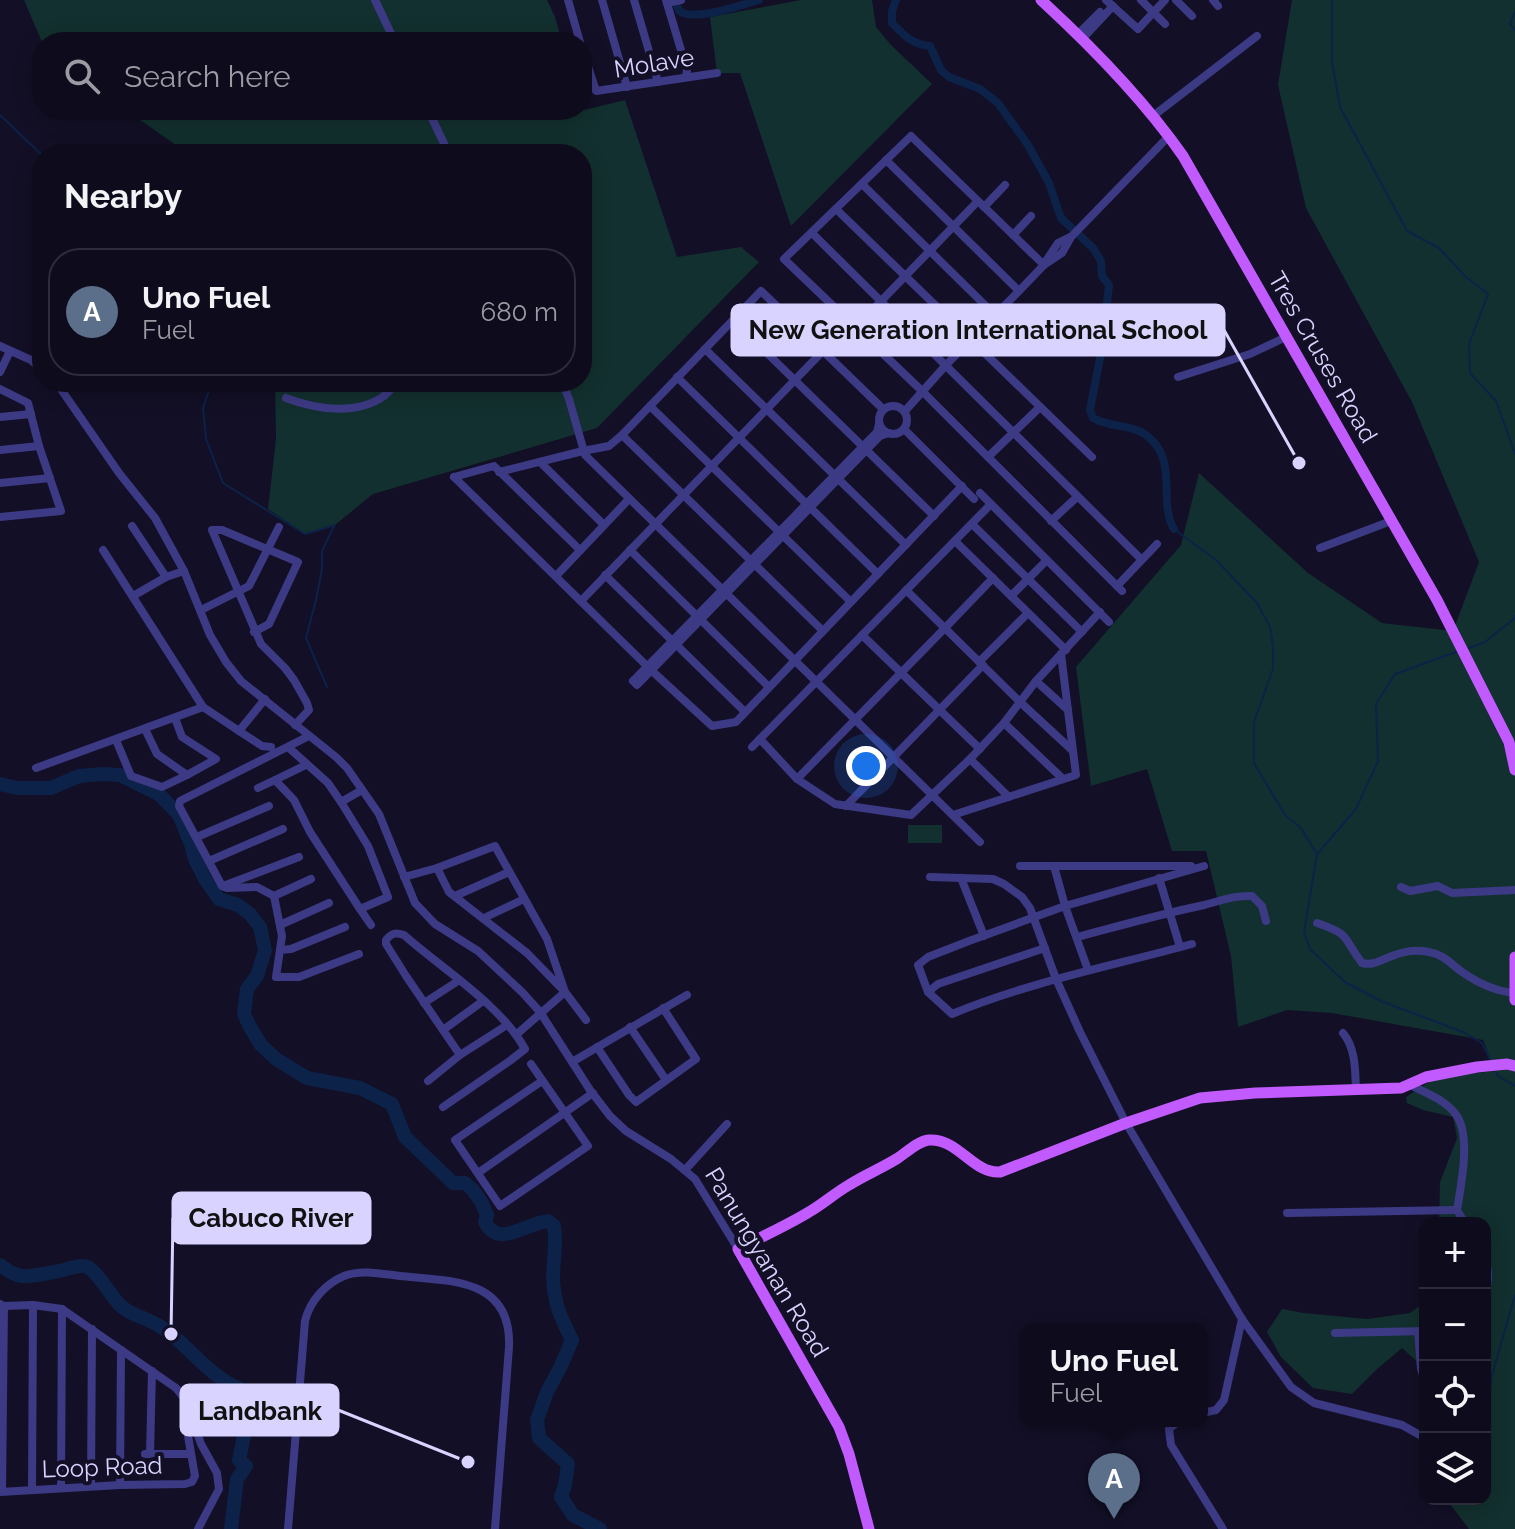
<!DOCTYPE html>
<meta charset="utf-8">
<style>
body{margin:0;font-family:Raleway,sans-serif;background:#1c1929;color:#f1f3f6}
.controls{position:absolute;right:24px;bottom:24px;display:grid;overflow:hidden;border-radius:16px;box-shadow:0 4px 20px #0003}
.controls button{width:72px;height:72px;display:grid;place-items:center;padding:0;border:0;border-bottom:2px solid #2e2b3b;background:#0e0b1c;color:#f1f3f6;font:40px sans-serif}
.you{position:absolute;left:866px;top:766px;width:28px;height:28px;margin:-20px;border:6px solid #fff;border-radius:50%;background:#1a73e8;box-shadow:0 0 0 12px #1a73e833}
.badge{display:grid;place-items:center;width:52px;height:52px;border-radius:50%;background:#00e5ff;color:#fff;font-size:26px;font-weight:700}
.pin{position:absolute;translate:-50% -66px;filter:drop-shadow(0 2px 4px #0008)}
.pin::after{content:'';position:absolute;top:42px;width:28px;height:24px;background:inherit;clip-path:polygon(0 0,100% 0,50% 100%)}
.popup{position:absolute;left:1020px;top:1323px;width:188px;height:104px;box-sizing:border-box;display:grid;place-content:center;border-radius:16px;background:#0e0b1c;filter:drop-shadow(0 2px 6px #0005);font-size:26px;white-space:nowrap;color:#9b9ba3}
.popup b{font-size:30px;color:#f1f3f6}
.popup::after{content:'';position:absolute;left:50%;top:100%;margin-left:-16px;border:16px solid transparent;border-top-color:#0e0b1c}
.list{margin:0;padding:0;list-style:none}
h2{display:flex;justify-content:space-between;align-items:center;height:104px;margin:0;padding:0 32px;font-size:34px}
h2 small{font-size:26px;font-weight:400;color:#9b9ba3}
.list li{display:grid;grid-template-columns:52px 1fr auto;gap:24px;align-items:center;box-sizing:border-box;height:128px;margin:0 16px 16px;padding:0 16px;border:2px solid #2e2b3b;border-radius:32px}
.list b{display:block;font-size:30px;white-space:nowrap}
.list p{margin:0;font-size:26px;white-space:nowrap;color:#9b9ba3}
.list em{font-size:26px;font-style:normal;color:#9b9ba3}
.icon{flex:none;width:44px;height:44px;fill:none;stroke:currentColor;stroke-width:2;stroke-linecap:round;stroke-linejoin:round}
.map{position:relative;flex:none;width:1515px;height:1529px;overflow:hidden}
.search{position:absolute;background:#0e0b1c;box-shadow:0 4px 20px #0003;left:32px;top:32px;width:560px;height:88px;display:flex;align-items:center;gap:20px;box-sizing:border-box;padding:0 28px;border-radius:32px;color:#9b9ba3;font-size:30px}
.panel{position:absolute;background:#0e0b1c;box-shadow:0 4px 20px #0003;left:32px;top:144px;width:560px;height:248px;border-radius:32px}
.map>svg:first-child{display:block}
</style>
<div class="map">
<svg width="1515" height="1529" viewBox="0 0 1515 1529">
<rect width="100%" height="100%" fill="#130f26"/>
<g fill="#12302f">
<path d="M 24,0 L 547,0 L 555,17 L 562,42 L 42,42 Z"/>
<path d="M 801,0 L 872,0 L 876,27 L 891,45 L 932,84 L 791,226 L 740,73 L 717,73 L 710,17 Z"/>
<path d="M 1292,0 L 1515,0 L 1515,1529 L 1469,1529 L 1447,1500 L 1485,1499 L 1485,1223 L 1439,1223 L 1440,1182 L 1457,1138 L 1453,1117 L 1423,1110 L 1407,1103 L 1406,1097 L 1432,1080 L 1456,1075 L 1495,1071 L 1483,1040 L 1332,1013 L 1287,1010 L 1238,1027 L 1231,956 L 1206,851 L 1172,851 L 1147,769 L 1091,786 L 1076,667 L 1181,545 L 1199,473 L 1308,573 L 1382,623 L 1453,631 L 1479,562 L 1412,402 L 1306,208 L 1278,85 Z"/>
<path d="M 625,100 L 677,257 L 741,247 L 759,262 L 597,428 L 373,494 L 335,525 L 305,534 L 268,509 L 276,439 L 275,382 L 582,382 L 582,154 L 217,154 L 219,146 L 180,148 L 126,110 L 580,111 Z"/>
<rect x="908" y="825" width="34" height="18"/>
<path d="M 1425,1302 L 1425,1369 L 1402,1348 L 1376,1370 L 1352,1394 L 1313,1388 L 1281,1357 L 1267,1332 L 1282,1309 L 1304,1313 L 1367,1319 L 1410,1313 Z"/>
</g>
<g fill="none" stroke-linecap="round" stroke-linejoin="round">
<g stroke="#0c2248" stroke-width="2">
<path d="M 1332,0 L 1332,62 L 1340,107 L 1407,231 L 1439,248 L 1466,277 L 1488,294 L 1469,344 L 1470,373 L 1496,401 L 1515,454"/>
<path d="M 1515,12 L 1510,24 L 1515,30"/>
<path d="M 0,115 L 42,155"/>
<path d="M 212,382 L 203,408 L 206,439 L 223,483 L 305,534 L 335,525"/>
<path d="M 1174,529 L 1216,560 L 1257,603 L 1270,627 L 1273,646 L 1273,669 L 1254,722 L 1254,763 L 1285,815 L 1301,828 L 1317,854 L 1304,932 L 1310,949 L 1345,982 L 1381,1001 L 1463,1032 L 1482,1043 L 1490,1059"/>
<path d="M 1469,648 L 1485,642 L 1515,618 L 1515,616"/>
<path d="M 327,687 L 306,638 L 316,600 L 322,569 L 322,551 L 334,526"/>
<path d="M 1318,853 L 1356,809 L 1378,761 L 1376,704 L 1395,674 L 1456,652"/>
<path d="M 1496,1072 L 1498,1076 L 1515,1086"/>
<path d="M 1485,1434 L 1492,1375 L 1515,1295"/>
</g>
<g stroke="#0c2248" stroke-width="8">
<path d="M 675,0 L 679,11 C 695,22 740,5 759,0"/>
<path d="M 896,0 L 892,11 L 892,23 C 905,36 911,44 930,46 L 941,70 L 949,77 L 980,89 L 998,103 L 1028,145 L 1049,183 L 1061,218 L 1093,248 L 1101,261 L 1102,276 L 1109,285 L 1102,348 L 1090,410 L 1093,418 C 1110,428 1131,424 1146,435 C 1180,460 1157,501 1174,529"/>
</g>
<g stroke="#0c2248" stroke-width="14">
<path d="M 0,784 L 18,788 L 51,788 L 79,776 L 102,774 L 120,775 L 160,795 L 179,815 L 191,844 L 195,859 L 205,879 L 219,899 L 238,905 L 250,914 L 260,927 L 265,950 L 257,976 L 247,989 L 244,1014 L 250,1027 L 261,1045 L 276,1059 L 307,1078 L 360,1088 L 392,1104 L 405,1137 L 453,1183 L 465,1183 L 473,1190 L 482,1203 L 487,1215 L 485,1222 C 499,1249 526,1223 548,1221 L 554,1226 C 557,1245 553,1260 553,1278 C 554,1304 561,1318 572,1340 L 560,1368 L 547,1392 L 537,1420 L 539,1438 L 568,1464 L 565,1485 L 561,1497 L 573,1515 L 600,1529"/>
<path d="M 0,1265 C 5,1269 14,1275 22,1276 C 30,1277 62,1271 70,1268 C 77,1267 82,1264 88,1267 C 98,1273 111,1296 120,1305 C 130,1315 141,1316 152,1322 C 186,1339 205,1375 240,1389 L 248,1417 L 239,1460 L 246,1466 L 237,1479 L 231,1529"/>
</g>
<g stroke="#3d3a85" stroke-width="8">
<path d="M 375,0 L 395,42"/>
<path d="M 568,0 L 580,42"/>
<path d="M 602,0 L 627,87"/>
<path d="M 634,0 L 658,82"/>
<path d="M 666,0 L 687,70 L 686,77"/>
<path d="M 1106,0 L 1138,29 L 1165,0"/>
<path d="M 1141,0 L 1165,24"/>
<path d="M 1176,0 L 1192,16"/>
<path d="M 1213,0 L 1218,6"/>
<path d="M 667,3 L 681,0"/>
<path d="M 1078,34 L 1100,12"/>
<path d="M 1082,39 L 1113,6"/>
<path d="M 582,48 L 596,91 L 717,73"/>
<path d="M 428,110 L 449,154"/>
<path d="M 1153,116 L 1257,36"/>
<path d="M 886,160 L 1019,291"/>
<path d="M 862,184 L 995,315"/>
<path d="M 984,207 L 1005,185"/>
<path d="M 836,209 L 1092,457"/>
<path d="M 812,233 L 1141,559"/>
<path d="M 1013,235 L 1031,216"/>
<path d="M 1046,261 L 1058,243 L 1070,237"/>
<path d="M 1044,265 L 911,136 L 784,259 L 922,391 L 1122,591"/>
<path d="M 733,320 L 934,516"/>
<path d="M 855,328 L 978,201"/>
<path d="M 0,346 L 31,360 L 42,370"/>
<path d="M 705,349 L 906,545"/>
<path d="M 0,372 L 10,351"/>
<path d="M 677,377 L 878,574"/>
<path d="M 1178,377 L 1250,354 L 1286,337"/>
<path d="M 56,382 L 119,473 L 155,518 L 184,571 L 210,635 L 226,662 L 241,681 L 336,757 L 347,768 L 379,814 L 415,903 L 435,924 L 478,951 L 522,992 L 540,1012 L 590,1090 L 610,1116 L 626,1131 L 671,1159 L 695,1179 L 738,1249"/>
<path d="M 562,382 L 569,399 L 585,455 L 980,842"/>
<path d="M 0,389 L 28,403 L 39,446 L 61,511 L 0,517"/>
<path d="M 286,398 C 315,409 356,416 384,396 C 388,393 393,386 397,382"/>
<circle cx="893" cy="420" r="14"/>
<path d="M 650,406 L 851,602"/>
<path d="M 905,411 L 946,365 L 1019,291 L 1044,265 L 1062,253 L 1071,237 L 1169,136"/>
<path d="M 0,417 L 31,414"/>
<path d="M 904,429 L 974,499"/>
<path d="M 622,435 L 823,631"/>
<path d="M 0,450 L 39,446"/>
<path d="M 988,457 L 1040,407"/>
<path d="M 540,462 L 604,525"/>
<path d="M 499,472 L 583,451 L 609,446 L 622,435 L 761,291 L 883,409"/>
<path d="M 454,477 L 651,670 L 712,726 L 736,722 L 962,486"/>
<path d="M 454,477 L 494,466 L 580,550"/>
<path d="M 0,483 L 50,478"/>
<path d="M 980,493 L 1109,622"/>
<path d="M 1051,521 L 1077,497"/>
<path d="M 972,524 L 1082,632"/>
<path d="M 132,526 L 166,577"/>
<path d="M 955,541 L 1066,650"/>
<path d="M 1320,548 L 1391,521"/>
<path d="M 103,550 L 203,707 L 239,731 L 265,699"/>
<path d="M 630,550 L 769,687"/>
<path d="M 605,575 L 745,712"/>
<path d="M 556,576 L 629,499"/>
<path d="M 1117,586 L 1157,544"/>
<path d="M 906,590 L 1020,702 L 1072,750"/>
<path d="M 133,596 L 166,577 L 184,571"/>
<path d="M 1011,596 L 1047,560"/>
<path d="M 581,601 L 823,351"/>
<path d="M 201,610 L 249,586 L 279,527"/>
<path d="M 254,632 L 269,624 L 298,562 L 222,530 L 212,530 L 261,644 L 285,668 L 294,680 L 307,703 L 309,710 L 295,725"/>
<path d="M 862,635 L 980,749"/>
<path d="M 979,662 L 1028,613"/>
<path d="M 633,681 L 637,685 L 880,436 L 889,433"/>
<path d="M 633,681 L 877,432 L 879,424"/>
<path d="M 1036,681 L 1068,710"/>
<path d="M 1004,723 L 1063,779"/>
<path d="M 145,729 L 157,754 L 187,775 L 216,759 L 182,737 L 175,718"/>
<path d="M 239,731 L 262,746 L 271,747"/>
<path d="M 309,736 L 180,801 L 179,806 L 222,886 L 227,888 L 257,887 L 274,896 L 282,936 L 276,977 L 299,977 L 359,954"/>
<path d="M 760,739 L 797,779 L 835,804 L 911,815 L 970,759 L 1004,723 L 1036,681 L 1100,612"/>
<path d="M 116,740 L 131,776 L 162,787 L 187,775"/>
<path d="M 288,747 L 328,783 L 341,802 L 368,846 L 388,897 L 360,909 L 371,925"/>
<path d="M 752,747 L 991,504"/>
<path d="M 970,759 L 1009,797"/>
<path d="M 306,765 L 275,780 L 294,800 L 310,832 L 360,909"/>
<path d="M 36,768 L 203,707"/>
<path d="M 797,779 L 945,628 L 993,578"/>
<path d="M 258,788 L 275,780"/>
<path d="M 341,802 L 362,790"/>
<path d="M 846,806 L 983,665"/>
<path d="M 953,815 L 1076,775 L 1061,654"/>
<path d="M 197,837 L 269,806"/>
<path d="M 209,861 L 283,829"/>
<path d="M 1020,866 L 1191,866"/>
<path d="M 1054,866 L 1065,906 L 1088,970"/>
<path d="M 404,877 L 437,868"/>
<path d="M 930,877 L 993,879 L 1004,884 L 1022,897 L 1030,908 L 1056,979 L 1080,1032 L 1126,1123 L 1242,1319 L 1291,1387 L 1314,1403 L 1402,1425 L 1425,1438"/>
<path d="M 961,878 L 984,936"/>
<path d="M 1159,878 L 1180,947"/>
<path d="M 223,886 L 299,857"/>
<path d="M 1401,887 L 1410,891 L 1438,886 L 1452,893 L 1515,890"/>
<path d="M 274,896 L 311,879"/>
<path d="M 455,896 L 509,872"/>
<path d="M 484,918 L 524,899"/>
<path d="M 1317,923 C 1352,935 1342,937 1362,963 C 1374,966 1380,960 1392,956 C 1404,951 1416,949 1429,952 C 1443,954 1451,964 1462,972 C 1478,983 1494,991 1514,993"/>
<path d="M 280,925 L 329,903"/>
<path d="M 1077,937 C 1119,926 1161,914 1204,905 C 1220,901 1235,895 1252,896 L 1262,906 L 1266,921"/>
<path d="M 1192,944 C 1112,966 1029,982 952,1014 L 928,992 L 918,965 L 928,957 L 969,941 L 1065,906 L 1204,866"/>
<path d="M 280,950 L 291,949 L 345,927"/>
<path d="M 928,992 L 938,984 L 1045,948"/>
<path d="M 424,1003 L 458,981"/>
<path d="M 630,1027 L 666,1080"/>
<path d="M 443,1030 L 483,1001"/>
<path d="M 1343,1033 C 1356,1049 1355,1070 1356,1089"/>
<path d="M 517,1034 L 565,992 L 547,939 L 495,846 L 437,868 L 449,892 L 527,953 L 565,992 L 586,1020"/>
<path d="M 597,1047 L 629,1095 L 636,1102 L 696,1059 L 663,1008"/>
<path d="M 572,1062 L 687,995"/>
<path d="M 531,1064 L 588,1146 L 500,1206 L 455,1140 L 542,1081"/>
<path d="M 428,1081 L 460,1055 L 507,1025"/>
<path d="M 1410,1085 C 1427,1093 1447,1101 1457,1116 C 1471,1138 1461,1185 1457,1210 L 1465,1223"/>
<path d="M 443,1107 L 511,1060 L 525,1049 C 501,1005 441,968 404,935 C 395,932 392,933 386,940 L 386,944 L 406,976 L 460,1055"/>
<path d="M 685,1170 L 727,1124"/>
<path d="M 478,1173 L 593,1093"/>
<path d="M 1287,1213 L 1457,1210"/>
<path d="M 1485,1259 C 1490,1272 1488,1284 1485,1296"/>
<path d="M 0,1304 L 4,1306 L 33,1305 L 62,1309 L 176,1388 L 184,1398 L 186,1404 L 188,1436 L 195,1476 L 192,1482 L 185,1484 L 120,1485 L 0,1492"/>
<path d="M 1418,1331 L 1421,1369 L 1425,1381"/>
<path d="M 1335,1333 L 1425,1331"/>
<path d="M 189,1410 L 201,1444 L 217,1473 L 219,1489 L 198,1529"/>
<path d="M 1202,1413 L 1216,1410 L 1224,1400 L 1242,1319"/>
<path d="M 1179,1421 L 1169,1429 L 1171,1445 L 1223,1529"/>
<path d="M 145,1454 L 190,1454"/>
<path d="M 150,1454 L 152,1371"/>
<path d="M 120,1485 L 121,1350"/>
<path d="M 91,1486 L 92,1329"/>
<path d="M 61,1488 L 62,1309"/>
<path d="M 32,1489 L 33,1305"/>
<path d="M 2,1491 L 4,1306"/>
<path d="M 288,1529 L 305,1321 C 310,1301 325,1284 344,1276 C 361,1269 383,1274 400,1276 C 450,1281 512,1278 509,1347 L 495,1529"/>
</g>
<g stroke="#c25bff" stroke-width="11">
<path d="M 1041,0 C 1091,46 1144,100 1183,156 L 1437,600 L 1509,742 L 1515,770"/>
<path d="M 1515,957 L 1515,1000"/>
<path d="M 869,1529 L 849,1454 L 839,1427 L 738,1249 C 761,1237 786,1226 809,1212 C 823,1204 835,1193 849,1185 C 865,1175 882,1168 898,1158 C 907,1152 918,1141 929,1140 C 958,1138 973,1174 1000,1172 L 1126,1123 L 1200,1098 L 1255,1093 L 1401,1088 L 1426,1077 L 1477,1067 L 1507,1064 L 1515,1066"/>
</g>
</g>
<g text-anchor="middle" dominant-baseline="central" stroke-width="8" stroke-linejoin="round" paint-order="stroke">
<g font-size="24" fill="#d9d4ff" stroke="#130f26">
<text transform="translate(654 63) rotate(-9)">Molave</text>
<text transform="translate(1323 357) rotate(60)">Tres Cruses Road</text>
<text transform="translate(767 1262) rotate(59)">Panungyanan Road</text>
<text transform="translate(102 1467) rotate(-2)">Loop Road</text>
</g>
</g>
<path fill="none" stroke="#d9d4ff" stroke-width="3" d="M1299 463L1224 330M171 1334L173 1218M468 1462L338 1410"/>
<g fill="#d9d4ff" stroke="#130f26" stroke-width="3">
<circle cx="1299" cy="463" r="8"/>
<circle cx="171" cy="1334" r="8"/>
<circle cx="468" cy="1462" r="8"/>
</g>
<g fill="#d9d4ff" stroke="#d9d4ff" stroke-width="3">
<rect x="732" y="305" width="492" height="50" rx="8"/>
<rect x="173" y="1193" width="197" height="50" rx="8"/>
<rect x="181" y="1385" width="157" height="50" rx="8"/>
</g>
<g font-size="26" text-anchor="middle" font-weight="bold" fill="#111">
<text x="978" y="339">New Generation International School</text>
<text x="271" y="1227">Cabuco River</text>
<text x="260" y="1420">Landbank</text>
</g>
</svg>
<div class="controls">
<button>+</button>
<button>−</button>
<button><svg class="icon" aria-label="locate" viewBox="0 0 24 24"><circle cx="12" cy="12" r="6"/><path d="M12 2v4M12 18v4M2 12h4M18 12h4"/></svg></button>
<button><svg class="icon" aria-label="layers" viewBox="0 0 24 24"><path d="M12 4l9 5-9 5-9-5zM3 14l9 5 9-5"/></svg></button>
</div>
<div class="you"></div>
<div class="pin badge" style="left:1114px;top:1519px;background:#5c6f8a">A</div>
<div class="popup"><b>Uno Fuel</b>Fuel</div>
<div class="search"><svg class="icon" aria-label="search" viewBox="0 0 24 24"><circle cx="10" cy="10" r="6"/><path d="M15 15l6 6"/></svg>Search here</div>
<section class="panel">
<h2>Nearby<small></small></h2>
<ul class="list">
<li><span class="badge" style="background:#5c6f8a">A</span><div><b>Uno Fuel</b><p>Fuel</p></div><em>680 m</em></li>
</ul>
</section>
</div>
